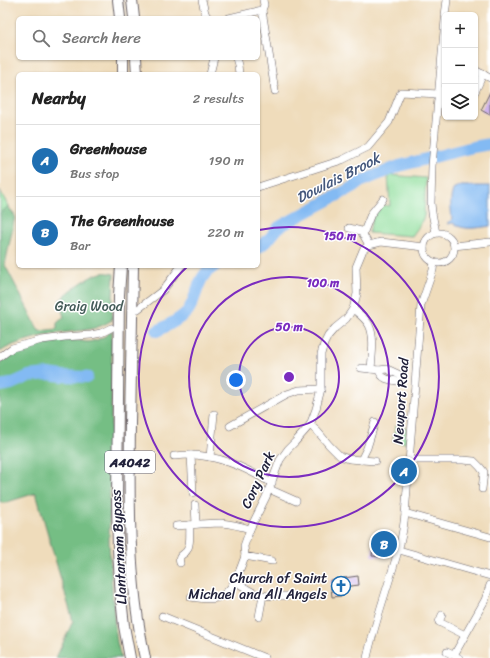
<!DOCTYPE html>
<meta charset="utf-8">
<style>
body{margin:0;font-family:Sriracha,sans-serif;background:#f6f6f6;color:#222}
.controls{position:absolute;right:12px;top:12px;display:grid;overflow:hidden;border-radius:6px;box-shadow:0 1px 3px #0004}
.controls button{width:36px;height:36px;display:grid;place-items:center;padding:0;border:0;border-bottom:1px solid #e0e0e0;background:#fff;color:#222;font:20px sans-serif}
.you{position:absolute;left:236px;top:380px;width:14px;height:14px;margin:-10px;border:3px solid #fff;border-radius:50%;background:#1a73e8;box-shadow:0 0 0 6px #1a73e833}
.badge{display:grid;place-items:center;width:26px;height:26px;border-radius:50%;background:#1f6fb2;color:#fff;font-size:13px;font-weight:700}
.pin{position:absolute;translate:-50% -50%;border:2px solid #fff;box-shadow:0 1px 4px #0006}
.list{margin:0;padding:0;list-style:none}
h2{display:flex;justify-content:space-between;align-items:center;height:52px;margin:0;padding:0 16px;font-size:17px}
h2 small{font-size:13px;font-weight:400;color:#767676}
.list li{display:grid;grid-template-columns:26px 1fr auto;gap:12px;align-items:center;box-sizing:border-box;height:72px;padding:0 16px;border-top:1px solid #e0e0e0}
.list b{display:block;font-size:15px;white-space:nowrap}
.list p{margin:0;font-size:13px;white-space:nowrap;color:#767676}
.list em{font-size:13px;font-style:normal;color:#767676}
.icon{flex:none;width:22px;height:22px;fill:none;stroke:currentColor;stroke-width:2;stroke-linecap:round;stroke-linejoin:round}
.map{position:relative;flex:none;width:490px;height:658px;overflow:hidden}
.search{position:absolute;background:#fff;box-shadow:0 1px 3px #0004;left:16px;top:16px;width:244px;height:44px;display:flex;align-items:center;gap:10px;box-sizing:border-box;padding:0 14px;border-radius:6px;color:#767676;font-size:15px}
.panel{position:absolute;background:#fff;box-shadow:0 1px 3px #0004;left:16px;top:72px;width:244px;height:196px;border-radius:6px}
.map>svg:first-child{display:block}
</style>
<div class="map">
<svg width="490" height="658" viewBox="0 0 490 658">
<rect width="100%" height="100%" fill="#fff"/>
<filter id="ink" filterUnits="userSpaceOnUse"><feTurbulence type="fractalNoise" baseFrequency=".025" numOctaves="2"/><feDisplacementMap in="SourceGraphic" scale="8" xChannelSelector="R" yChannelSelector="G"/><feConvolveMatrix kernelMatrix="1 2 1 2 8 2 1 2 1" color-interpolation-filters="sRGB"/></filter>
<filter id="wash" filterUnits="userSpaceOnUse"><feTurbulence type="fractalNoise" baseFrequency=".012" numOctaves="4" result="noise"/><feDisplacementMap in="SourceGraphic" scale="16" xChannelSelector="R" yChannelSelector="G"/><feGaussianBlur stdDeviation="0.9" result="paint"/><feColorMatrix in="noise" values="0 0 0 0 0 0 0 0 0 0 0 0 0 0 0 0 0 1.4 0 .05"/><feComposite in="paint" operator="in"/></filter>
<g filter="url(#wash)">
<rect width="100%" height="100%" fill="#efdcbb"/>
<g fill="#91df9d" stroke="#5a806c">
<path d="M 388,175 L 426,178 L 424,216 L 420,225 L 412,236 L 369,233 C 372,219 372,215 383,205 L 390,206 Z"/>
<path d="M 0,190 L 8,206 L 0,214 Z"/>
<path d="M 395,426 L 406,427 L 406,443 L 393,441 Z"/>
</g>
<g fill="#74be84" stroke="#4b7060">
<path d="M 8,206 L 15,216 L 5,265 L 39,331 L 57,329 L 57,323 L 64,317 L 59,301 C 68,292 88,276 101,273 C 105,272 110,273 114,274 L 112,320 C 97,330 85,330 68,332 C 49,334 15,341 0,352 L 0,214 Z"/>
<path d="M 112,330 L 111,437 L 109,542 L 114,617 L 117,642 L 121,658 L 56,658 L 73,621 L 36,493 L 4,503 L 0,502 L 0,363 L 13,354 L 35,345 L 59,340 L 76,340 L 88,342 L 97,340 L 105,336 Z"/>
</g>
<path fill="#83baf3" stroke="#526e97" d="M 460,186 L 490,186 L 490,226 C 478,228 462,231 453,223 L 448,224 L 447,223 L 452,220 C 451,208 449,199 454,188 Z"/>
<g fill="none" stroke-linecap="round" stroke-linejoin="round">
<g stroke="#83baf3" stroke-width="12">
<path d="M 258,248 L 269,239 L 279,227 L 353,187 L 360,182 L 399,166 L 473,147 L 490,144"/>
<path d="M 157,331 C 167,326 179,320 187,312 C 196,301 196,285 205,274 C 207,271 211,269 215,266"/>
<path d="M 0,386 L 11,384 L 29,376 L 48,374 L 63,376 L 87,377"/>
</g>
</g>
<g id="blocks">
<g fill="#cdb1ed">
<path d="M 490,92 L 490,115 L 481,110 Z"/>
<path d="M 383,532 L 388,532 L 387,557 L 372,556 L 373,547 L 377,548 L 378,535 L 382,536 Z"/>
<path d="M 358,576 L 359,585 L 343,587 L 344,593 L 341,593 L 342,596 L 332,597 L 330,580 Z"/>
</g>
</g>
</g>
<g filter="url(#ink)">
<use href="#blocks" fill-opacity="0" stroke="#6a6368" stroke-width="1"/>
<g fill="none" stroke-linecap="round" stroke-linejoin="round">
<g stroke="#6a6368" stroke-width="8">
<g id="minor">
<path d="M 202,0 L 205,13 L 208,18"/>
<path d="M 263,0 L 264,5 L 262,10 L 275,91"/>
<path d="M 445,15 L 447,0"/>
<path d="M 229,18 L 262,10"/>
<path d="M 236,58 L 238,65 L 239,74"/>
<path d="M 475,70 L 490,78"/>
<path d="M 210,74 L 214,58"/>
<path d="M 475,92 L 483,74"/>
<path d="M 258,187 L 342,160 L 368,147 L 389,122 L 401,92 L 439,94"/>
<path d="M 349,228 L 361,231 L 369,245"/>
<path d="M 436,233 L 432,213 L 431,203 L 432,166 L 445,20"/>
<circle cx="439" cy="248" r="15"/>
<path d="M 363,234 L 371,214 L 383,199"/>
<path d="M 454,246 L 490,242"/>
<path d="M 138,309 L 163,290 L 181,266"/>
<path d="M 353,309 C 359,314 365,318 369,325 C 375,337 372,355 371,369"/>
<path d="M 0,357 L 12,348 L 42,340 L 65,337 L 91,335 L 101,333 L 111,328"/>
<path d="M 361,368 L 379,370 L 387,369 L 400,375"/>
<path d="M 379,370 C 381,379 389,380 398,381"/>
<path d="M 310,425 L 318,432 L 329,445 L 340,456 L 349,459 L 375,461"/>
<path d="M 230,426 L 287,394 L 299,390 L 321,389"/>
<path d="M 191,455 L 193,493"/>
<path d="M 174,456 C 184,455 193,454 203,456 C 228,459 250,471 272,483"/>
<path d="M 210,457 L 214,414"/>
<path d="M 361,460 L 367,448 L 375,422"/>
<path d="M 409,460 L 463,460 L 474,461 L 480,467 L 484,472 L 482,489"/>
<path d="M 269,489 L 296,501"/>
<path d="M 195,505 L 196,524"/>
<path d="M 405,513 L 490,537"/>
<path d="M 176,526 C 191,525 206,523 221,523 C 231,524 240,526 250,529"/>
<path d="M 399,550 L 490,576"/>
<path d="M 272,561 L 245,556 L 244,546 L 250,529 L 266,497 L 280,460 L 288,449 L 295,442 L 310,425 L 316,409 L 321,389 L 321,354 L 324,344 L 328,336 L 335,328 L 346,319 L 353,309 L 357,294 L 356,267 L 363,250 L 369,245 L 381,242 L 424,247"/>
<path d="M 180,563 C 177,553 186,556 188,548 C 191,541 189,532 190,525"/>
<path d="M 235,581 C 242,586 249,591 257,594 C 267,597 278,596 288,596"/>
<path d="M 191,597 C 198,598 208,600 216,598 C 232,595 240,570 245,556"/>
<path d="M 442,615 L 439,622 L 465,635"/>
<path d="M 162,616 L 265,658"/>
<path d="M 259,617 L 263,595"/>
<path d="M 447,652 L 459,658"/>
<path d="M 454,655 L 485,600 L 490,585"/>
<path d="M 367,658 C 375,621 388,587 398,551 C 403,535 405,518 406,502 L 421,305 L 433,270 L 434,262"/>
</g>
</g>
<g stroke="#6a6368" stroke-width="12">
<g id="highway">
<path d="M 118,0 L 120,18"/>
<path d="M 132,0 L 134,18"/>
<path d="M 123,58 L 123,74"/>
<path d="M 136,58 L 137,74"/>
<path d="M 121,266 L 119,295 L 117,501 L 118,549 L 121,598 L 124,626 L 130,658"/>
<path d="M 133,266 C 132,318 131,371 130,423 C 129,502 128,581 145,658"/>
</g>
</g>
<use href="#minor" stroke="#fff" stroke-width="7"/>
<use href="#highway" stroke="#fff" stroke-width="10"/>
</g>
</g>
<g fill="none" stroke="#7b2cbf" stroke-width="2">
<circle cx="289" cy="377" r="50"/>
<circle cx="289" cy="377" r="100"/>
<path d="M259 230A150 150 0 1 1 188 266"/>
</g>
<defs>
<g id="church-ring" transform="scale(1)"><circle r="9.5" fill="#fff" stroke="#1f6fb2" stroke-width="1.5"/><path d="M-1.2-6h2.4v3.5h3.3v2.4h-3.3V6h-2.4V-.1h-3.3v-2.4h3.3Z" fill="#1f6fb2"/></g>
</defs>
<g fill-rule="evenodd">
<use href="#church-ring" x="341" y="586"/>
</g>
<g text-anchor="middle" dominant-baseline="central" stroke-width="3" stroke-linejoin="round" paint-order="stroke">
<rect fill="#fff" stroke="#646476" stroke-width="1" x="105" y="451" width="50" height="22" rx="3"/>
<g font-size="13" font-weight="bold" fill="#22223b">
<text x="130" y="462">A4042</text>
</g>
<g font-size="14" fill="#435b58" stroke="#fff">
<text x="89" y="306">Graig Wood</text>
</g>
<g font-size="14" fill="#22223b" stroke="#fff">
<text transform="translate(401 401) rotate(-86)">Newport Road</text>
<text transform="translate(258 480) rotate(-65)">Cory Park</text>
<text transform="translate(119 547) rotate(-93)">Llantarnam Bypass</text>
</g>
<g font-size="14" fill="#22223b" stroke="#fff" text-anchor="end">
<text x="327" y="578">Church of Saint<tspan x="327" dy="16">Michael and All Angels</tspan></text>
</g>
<g font-size="15" font-style="italic" fill="#44577b" stroke="#fff">
<text transform="translate(338 178) rotate(-27)">Dowlais Brook</text>
</g>
</g>
<circle cx="289" cy="377" r="6" fill="#7b2cbf" stroke="#fff" stroke-width="2"/>
<g font-size="12" text-anchor="middle" font-weight="bold" fill="#7b2cbf" stroke="#fff" stroke-width="3" stroke-linejoin="round" paint-order="stroke">
<text x="340" y="240">150 m</text>
<text x="323" y="287">100 m</text>
<text x="289" y="331">50 m</text>
</g>
</svg>
<div class="controls">
<button>+</button>
<button>−</button>
<button><svg class="icon" aria-label="layers" viewBox="0 0 24 24"><path d="M12 4l9 5-9 5-9-5zM3 14l9 5 9-5"/></svg></button>
</div>
<div class="you"></div>
<div class="pin badge" style="left:404px;top:471px">A</div>
<div class="pin badge" style="left:384px;top:544px">B</div>
<div class="search"><svg class="icon" aria-label="search" viewBox="0 0 24 24"><circle cx="10" cy="10" r="6"/><path d="M15 15l6 6"/></svg>Search here</div>
<section class="panel">
<h2>Nearby<small>2 results</small></h2>
<ul class="list">
<li><span class="badge">A</span><div><b>Greenhouse</b><p>Bus stop</p></div><em>190 m</em></li>
<li><span class="badge">B</span><div><b>The Greenhouse</b><p>Bar</p></div><em>220 m</em></li>
</ul>
</section>
</div>
